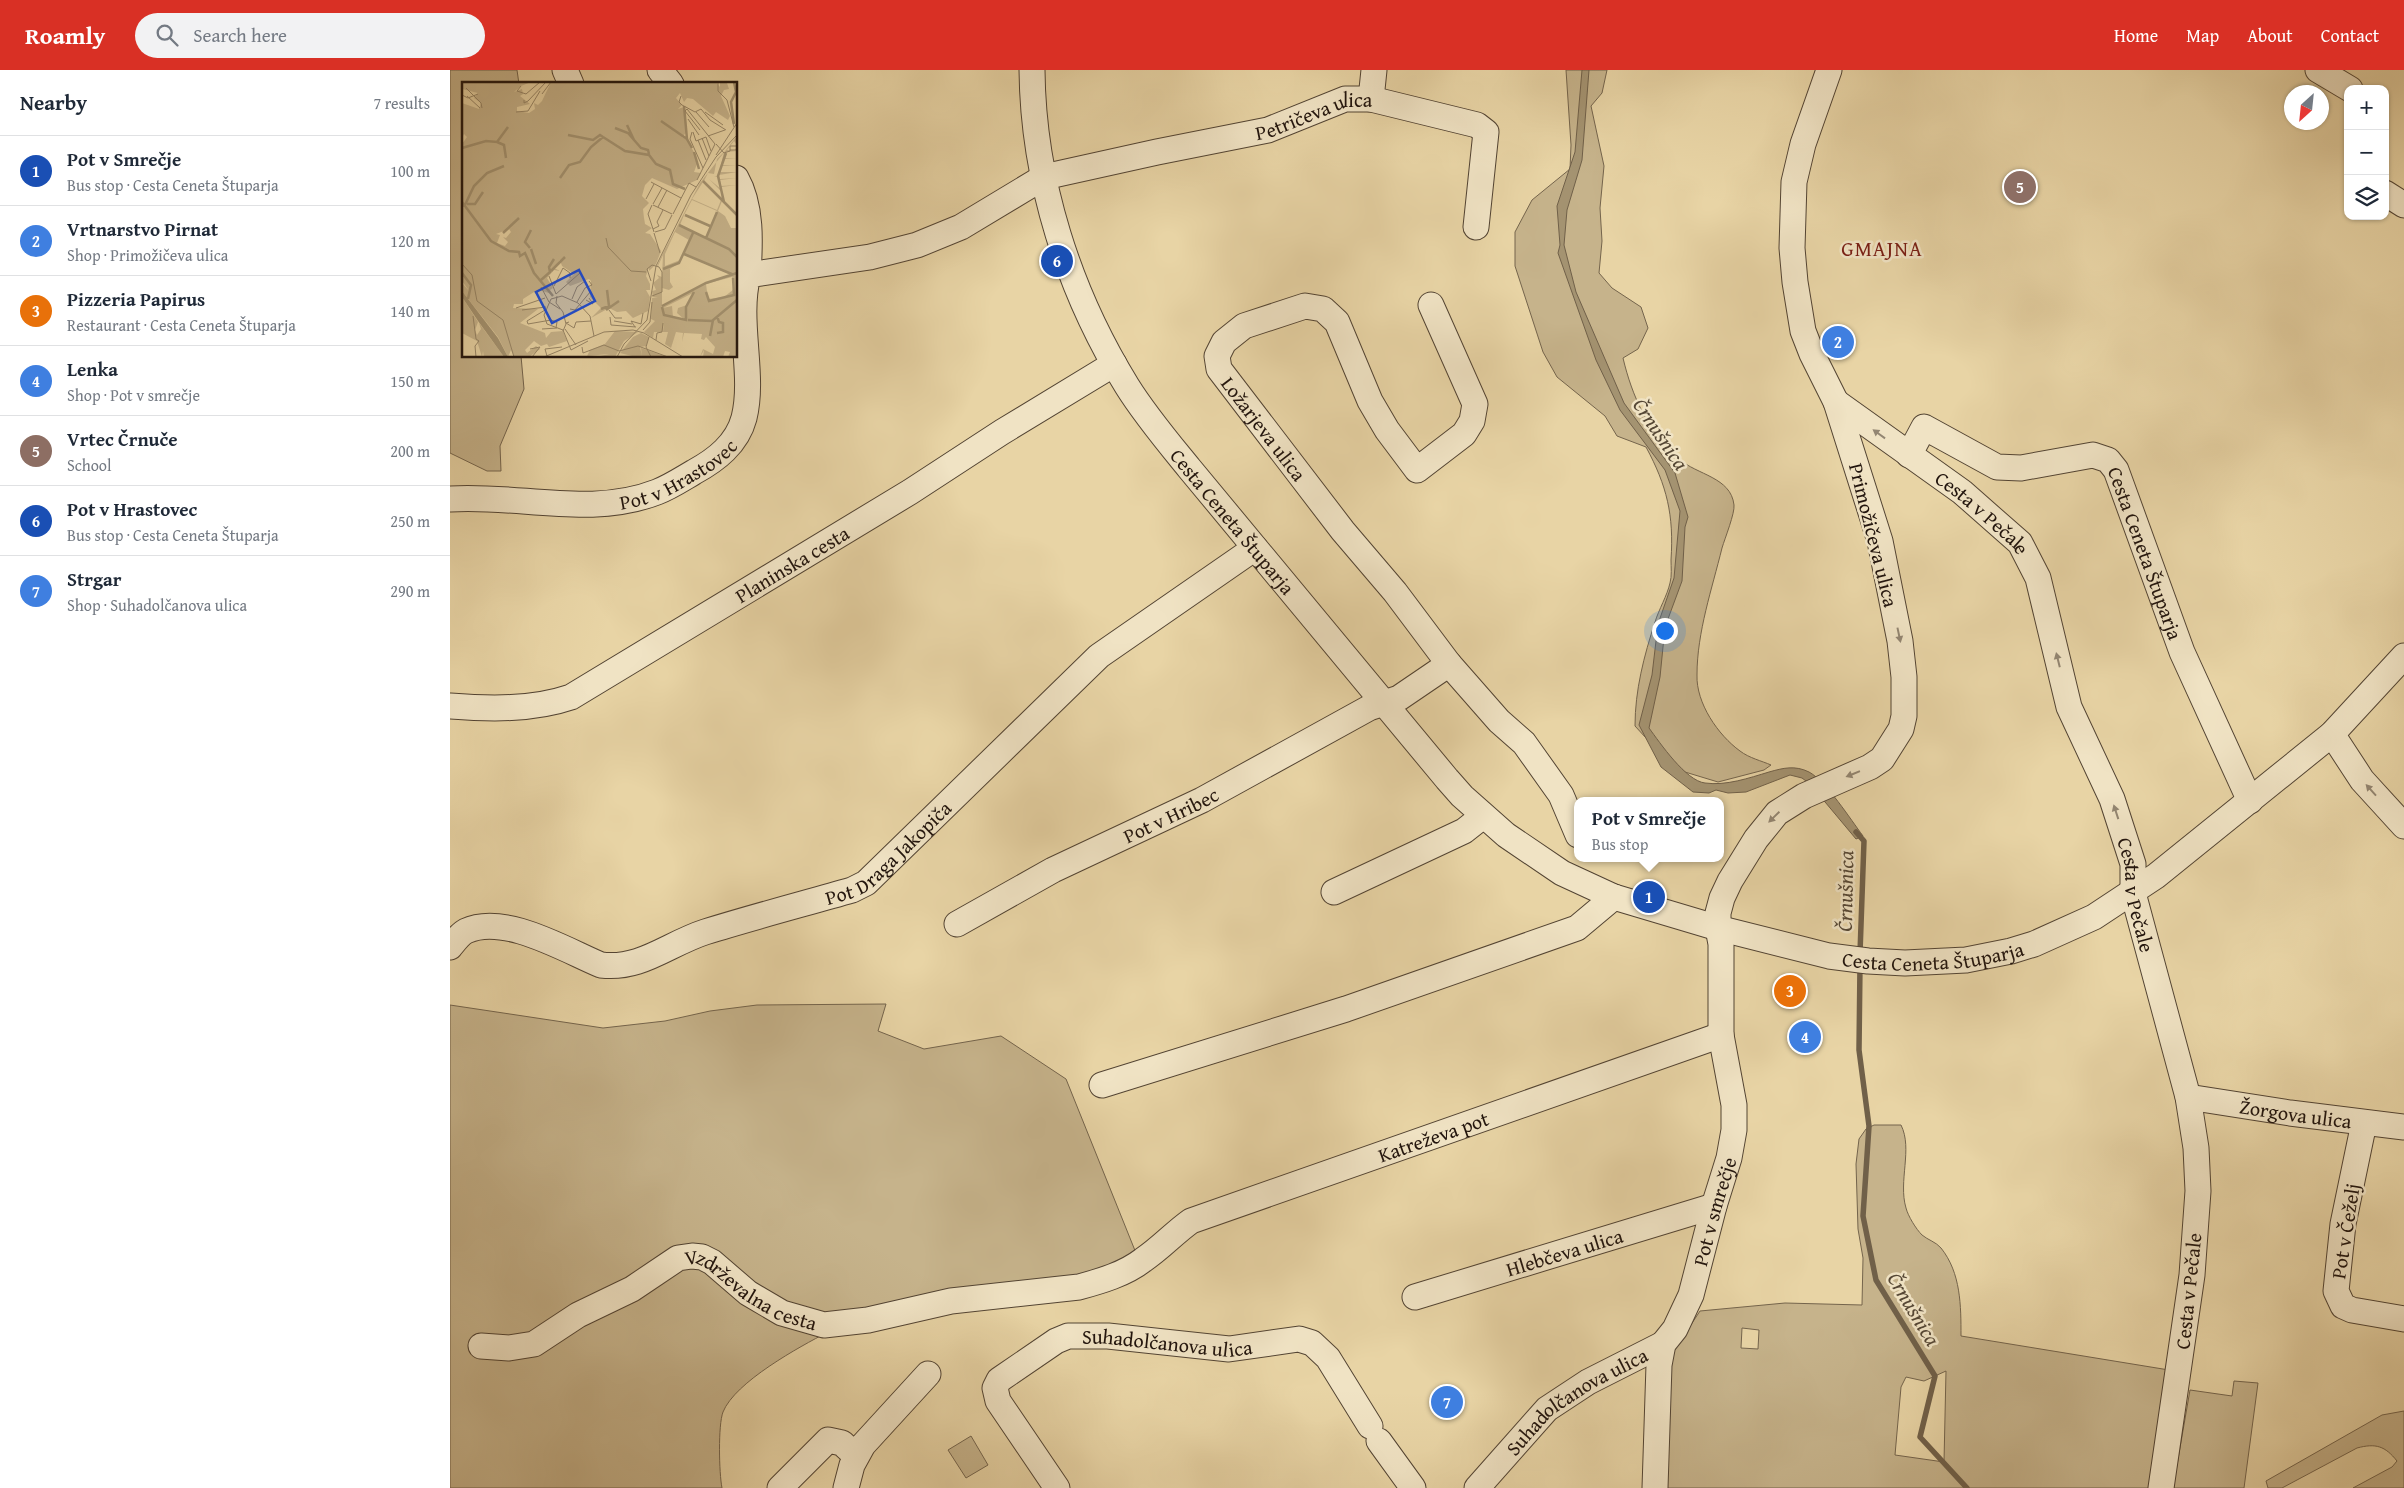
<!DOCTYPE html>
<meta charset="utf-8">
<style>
body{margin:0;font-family:"Gentium Book Plus",serif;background:#f2f2f3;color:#1f2937}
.controls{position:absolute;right:15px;top:15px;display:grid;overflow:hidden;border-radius:10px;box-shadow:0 1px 4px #0004}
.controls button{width:45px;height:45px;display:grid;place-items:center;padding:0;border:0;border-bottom:1px solid #e0e1e3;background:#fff;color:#1f2937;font:25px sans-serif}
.compass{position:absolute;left:1834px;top:15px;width:45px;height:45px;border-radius:50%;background:#fff;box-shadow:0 1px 4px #0004;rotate:207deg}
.you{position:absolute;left:1214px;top:560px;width:18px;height:18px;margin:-12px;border:4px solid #fff;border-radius:50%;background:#1a73e8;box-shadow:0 0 0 8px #1a73e833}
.badge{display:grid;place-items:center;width:32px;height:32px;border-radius:50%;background:#d93025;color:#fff;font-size:16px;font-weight:700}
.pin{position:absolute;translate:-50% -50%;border:2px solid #fff;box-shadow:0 1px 5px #0006}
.popup{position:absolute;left:1124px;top:727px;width:150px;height:65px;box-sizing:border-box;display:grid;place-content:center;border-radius:10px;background:#fff;filter:drop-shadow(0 1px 4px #0005);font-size:16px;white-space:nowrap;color:#747a83}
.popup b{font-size:19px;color:#1f2937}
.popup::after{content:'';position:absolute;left:50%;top:100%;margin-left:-10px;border:10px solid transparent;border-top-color:#fff}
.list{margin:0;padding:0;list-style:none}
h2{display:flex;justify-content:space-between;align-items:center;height:65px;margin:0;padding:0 20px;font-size:21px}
h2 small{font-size:16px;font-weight:400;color:#747a83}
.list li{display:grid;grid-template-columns:32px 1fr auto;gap:15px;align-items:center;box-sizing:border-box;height:70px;padding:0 20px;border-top:1px solid #e0e1e3}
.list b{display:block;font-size:19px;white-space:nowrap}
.list p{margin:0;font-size:16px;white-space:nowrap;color:#747a83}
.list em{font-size:16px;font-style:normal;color:#747a83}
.icon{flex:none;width:28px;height:28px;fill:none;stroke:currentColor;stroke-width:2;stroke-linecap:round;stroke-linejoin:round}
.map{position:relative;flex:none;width:1954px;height:1418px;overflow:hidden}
header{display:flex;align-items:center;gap:30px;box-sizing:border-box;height:70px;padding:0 25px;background:#d93025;color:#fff}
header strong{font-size:24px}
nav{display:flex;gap:28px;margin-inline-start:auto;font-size:18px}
.search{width:350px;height:45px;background:#f2f2f3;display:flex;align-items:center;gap:12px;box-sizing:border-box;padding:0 18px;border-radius:28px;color:#747a83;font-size:19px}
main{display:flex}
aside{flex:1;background:#fff}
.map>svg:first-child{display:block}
</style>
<header>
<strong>Roamly</strong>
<div class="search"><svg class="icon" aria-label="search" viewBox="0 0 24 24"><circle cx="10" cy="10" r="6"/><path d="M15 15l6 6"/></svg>Search here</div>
<nav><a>Home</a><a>Map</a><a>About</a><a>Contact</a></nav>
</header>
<main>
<aside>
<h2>Nearby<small>7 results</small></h2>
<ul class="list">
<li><span class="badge" style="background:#1a4fb4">1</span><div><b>Pot v Smrečje</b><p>Bus stop · Cesta Ceneta Štuparja</p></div><em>100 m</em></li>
<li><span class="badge" style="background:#3f7fe0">2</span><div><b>Vrtnarstvo Pirnat</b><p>Shop · Primožičeva ulica</p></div><em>120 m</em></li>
<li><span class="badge" style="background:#e8710a">3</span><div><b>Pizzeria Papirus</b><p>Restaurant · Cesta Ceneta Štuparja</p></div><em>140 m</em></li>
<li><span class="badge" style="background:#3f7fe0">4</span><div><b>Lenka</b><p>Shop · Pot v smrečje</p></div><em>150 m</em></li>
<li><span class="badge" style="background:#8d6e63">5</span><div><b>Vrtec Črnuče</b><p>School</p></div><em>200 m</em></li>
<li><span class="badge" style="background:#1a4fb4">6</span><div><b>Pot v Hrastovec</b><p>Bus stop · Cesta Ceneta Štuparja</p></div><em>250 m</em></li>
<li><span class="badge" style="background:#3f7fe0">7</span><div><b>Strgar</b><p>Shop · Suhadolčanova ulica</p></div><em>290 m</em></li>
</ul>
</aside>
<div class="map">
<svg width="1954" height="1418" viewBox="0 0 1954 1418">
<rect width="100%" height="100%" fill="#e8d4a5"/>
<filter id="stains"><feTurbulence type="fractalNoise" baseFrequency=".004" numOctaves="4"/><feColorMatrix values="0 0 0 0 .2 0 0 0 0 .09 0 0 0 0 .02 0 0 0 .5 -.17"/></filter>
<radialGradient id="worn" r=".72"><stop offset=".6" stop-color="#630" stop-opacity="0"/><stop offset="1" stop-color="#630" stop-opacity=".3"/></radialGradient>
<g fill="#c6b38b" stroke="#74644c" fill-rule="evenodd">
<path d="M 0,0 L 67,0 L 69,14 L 14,14 L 14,286 L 71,286 L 74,319 L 50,376 L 51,401 L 37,401 L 0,383 Z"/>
<path d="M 1116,0 L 1157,0 L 1152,23 L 1141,36 L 1154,96 L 1150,138 L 1152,171 L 1149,203 L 1162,218 L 1191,237 L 1198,258 L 1188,279 L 1173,288 C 1182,326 1198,362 1229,389 C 1247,405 1281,407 1284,435 C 1285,443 1275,468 1272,478 C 1262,519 1247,562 1247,605 C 1246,633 1268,665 1290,681 C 1299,688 1312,691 1321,695 L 1314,700 L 1268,712 L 1235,702 L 1207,680 L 1185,656 C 1185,620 1194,586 1205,552 C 1209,539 1217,526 1220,513 C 1222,506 1221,497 1221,490 C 1224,445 1217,416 1196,377 L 1167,366 L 1155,346 L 1107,307 L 1093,282 L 1065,196 L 1065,162 L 1082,130 L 1120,99 L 1121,75 Z"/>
<path d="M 436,934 L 428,961 L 474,979 L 551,966 L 616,1009 L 688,1188 L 666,1200 L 378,1262 C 349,1277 285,1312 273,1342 C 268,1355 269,1403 272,1418 L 0,1418 L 0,935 L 153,958 L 215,951 L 260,941 L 307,935 Z"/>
<path d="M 1424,1055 L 1451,1055 C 1463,1079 1448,1111 1456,1138 C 1458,1146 1466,1159 1472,1165 C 1478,1170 1486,1172 1491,1178 C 1511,1203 1511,1236 1511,1266 L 1719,1300 L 1699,1418 L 1215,1418 L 1221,1285 L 1250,1241 L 1335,1233 L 1412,1235 L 1413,1188 L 1408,1159 L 1406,1094 L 1409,1069 L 1416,1059 ZM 1292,1258 L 1309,1260 L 1308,1279 L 1291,1278 ZM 1496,1301 L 1494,1392 L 1445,1385 L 1451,1317 L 1456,1307 L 1474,1311 Z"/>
<path d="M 1784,1311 L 1808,1313 L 1794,1418 L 1723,1418 L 1740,1320 L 1782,1326 Z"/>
<path d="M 1954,1341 L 1954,1418 L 1903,1418 L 1942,1397 L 1947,1391 C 1935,1376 1926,1373 1907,1378 L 1832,1418 L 1818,1418 L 1816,1411 L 1932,1345 Z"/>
<path d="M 521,1366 L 538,1395 L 516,1408 L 498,1380 Z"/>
</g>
<path fill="#a49371" stroke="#706049" d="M 1132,0 L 1139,0 L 1132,90 L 1117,140 L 1114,175 L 1126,222 L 1174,333 L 1225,403 L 1238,447 L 1235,457 L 1232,511 L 1215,557 L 1210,607 L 1199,658 C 1210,673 1236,711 1255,713 C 1276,716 1299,708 1319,702 C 1333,698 1345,695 1359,702 C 1376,711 1401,750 1413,766 L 1406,769 L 1360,714 L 1352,708 L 1340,705 L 1296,722 L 1278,723 L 1266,720 L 1259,723 L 1243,722 L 1211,697 L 1189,655 L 1202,605 L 1208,554 L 1224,508 L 1230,441 L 1215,400 L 1170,340 L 1146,290 L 1108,183 L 1110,175 L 1107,136 L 1125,82 Z"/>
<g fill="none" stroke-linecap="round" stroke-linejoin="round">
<g stroke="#706049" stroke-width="5.5">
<path d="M 1406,762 L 1414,771 L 1410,883"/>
<path d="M 1410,895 L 1409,980 L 1419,1056 L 1413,1146 L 1426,1210 L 1485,1306 L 1470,1367 L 1517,1418"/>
</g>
<g stroke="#534433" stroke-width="27">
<g id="minor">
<path d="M 115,0 L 121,14"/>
<path d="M 210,0 L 221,14"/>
<path id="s1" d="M 582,0 C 583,111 619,222 677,316 C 695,345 717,371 739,398 L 997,709 L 1012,726 L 1056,765 L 1112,803 L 1164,827 L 1268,858 L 1379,886 L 1418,891 L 1455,893 L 1516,890 L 1561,881 L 1584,874 L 1644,847 L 1706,806 L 1882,664 L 1954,586"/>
<path d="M 1868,0 L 1900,19"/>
<path d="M 921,29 L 924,0"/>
<path d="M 286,108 C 302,136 300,173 298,205"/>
<path d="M 1935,123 L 1954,135"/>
<path id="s2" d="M 981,235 L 1025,334 L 1022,351 L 1014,364 L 967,400 L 937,360 L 920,331 L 887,252 L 873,239 L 855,236 L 794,256 L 774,272 L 767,286 L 769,299 L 893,461 L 945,522 L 999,594 L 1049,651 L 1074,673 L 1111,725 L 1128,765"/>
<path id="s3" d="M 1386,332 L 1512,422 L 1570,473 L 1588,508 L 1619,637 L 1662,729 L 1683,794 L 1683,823 L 1738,1027 L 1746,1078 L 1748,1121 L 1742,1205 L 1711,1418"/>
<path id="s4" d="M 1459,385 L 1474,357 L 1547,397 L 1571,398 L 1643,385 L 1658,390 L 1666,400 L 1732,582 L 1800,731"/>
<path id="s5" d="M 0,429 C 68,424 141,448 207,422 C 220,417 232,409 244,402 C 266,390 287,374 294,348 C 305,304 286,251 298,205 L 420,187 L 467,175 L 511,157 L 594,107 L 707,82 L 818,60 L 895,29 L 921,29 L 1027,55 L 1036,62 L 1026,157"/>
<path id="s6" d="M 0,636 C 40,639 83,640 121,627 L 460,422 L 552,362 L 664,294"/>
<path d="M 1882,664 L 1912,710 L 1954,756"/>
<path d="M 884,822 L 1014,761 L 1033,746"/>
<path id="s7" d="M 507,854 L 603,800 L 752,730 L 919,638 L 949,628 L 999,594"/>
<path id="s8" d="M 0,877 C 5,871 10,864 16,861 C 54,843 115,880 151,895 C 191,900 218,874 255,862 C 303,847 353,834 402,820 L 416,813 L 649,586 L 805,478"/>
<path d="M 652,1015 L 896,939 L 1127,858 L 1164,827"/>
<path id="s9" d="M 1738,1027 L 1840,1043 L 1954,1057"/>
<path d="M 1914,1053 L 1893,1154 L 1886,1221 L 1893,1236 L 1902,1240 L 1954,1249"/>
<path id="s10" d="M 965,1227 L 1264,1136"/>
<path id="s11" d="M 31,1276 L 59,1278 L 84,1274 L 128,1245 L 182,1219 L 228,1188 L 242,1186 L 252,1187 L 262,1192 L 298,1223 L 332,1243 L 374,1255 L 418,1250 L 501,1231 L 629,1217 C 651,1211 675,1204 693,1190 C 711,1178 724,1163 741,1151 L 1271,965"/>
<path d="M 929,1371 L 963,1418"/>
<path d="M 330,1418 L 378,1370 L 392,1373 L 406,1386"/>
<path d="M 396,1418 L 402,1395 L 413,1375 L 478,1304"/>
<path id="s12" d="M 607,1418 L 548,1331 L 545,1318 L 549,1310 L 606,1271 L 618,1266 L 658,1266 L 779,1279 L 849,1269 L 862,1273 L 878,1288 L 920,1356"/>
<path id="s13" d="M 1027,1418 L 1097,1339 L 1138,1312 L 1213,1274"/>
<path id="s14" d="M 1205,1418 L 1209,1295 L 1213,1274 L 1225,1259 L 1241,1225 L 1264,1136 L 1279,1088 L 1284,1060 L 1284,1035 L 1271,965 L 1271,874 L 1268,858 L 1268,843 L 1272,828 L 1280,811 L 1306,769 L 1327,743 L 1354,726 L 1420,697 L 1432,689 L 1451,659 L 1454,646 L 1454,607 L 1450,571 L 1430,471 L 1386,332 L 1362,284 L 1353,261 L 1345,212 L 1342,178 L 1344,112 L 1353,74 L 1379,0"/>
</g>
</g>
<use href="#minor" stroke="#f0e3c4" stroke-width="25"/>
</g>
<defs><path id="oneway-solid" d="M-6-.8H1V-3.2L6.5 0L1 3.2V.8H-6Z" transform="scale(1.25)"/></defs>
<g fill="#938672">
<use href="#oneway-solid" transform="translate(1429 364) rotate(-144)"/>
<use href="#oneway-solid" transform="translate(1449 565) rotate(78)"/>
<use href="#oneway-solid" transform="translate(1608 590) rotate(-104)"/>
<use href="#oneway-solid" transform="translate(1403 704) rotate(158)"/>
<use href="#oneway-solid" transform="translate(1921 720) rotate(-132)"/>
<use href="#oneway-solid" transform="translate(1666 742) rotate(-108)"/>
<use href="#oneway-solid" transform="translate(1324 747) rotate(136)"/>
</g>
<g text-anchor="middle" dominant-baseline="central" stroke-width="5" stroke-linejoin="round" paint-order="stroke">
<g font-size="20" fill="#21140d" stroke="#f0e3c4">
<text stroke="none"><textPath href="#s5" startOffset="1064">Petričeva ulica</textPath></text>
<text stroke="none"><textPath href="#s2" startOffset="600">Ložarjeva ulica</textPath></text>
<text stroke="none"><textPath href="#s5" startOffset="235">Pot v Hrastovec</textPath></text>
<text stroke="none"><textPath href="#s3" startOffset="184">Cesta v Pečale</textPath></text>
<text stroke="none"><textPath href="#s1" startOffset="506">Cesta Ceneta Štuparja</textPath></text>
<text transform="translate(1424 465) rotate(76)">Primožičeva ulica</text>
<text stroke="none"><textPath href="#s4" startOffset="329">Cesta Ceneta Štuparja</textPath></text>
<text stroke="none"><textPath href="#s6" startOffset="380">Planinska cesta</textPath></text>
<text stroke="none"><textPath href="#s7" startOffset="240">Pot v Hribec</textPath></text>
<text stroke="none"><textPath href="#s8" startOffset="480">Pot Draga Jakopiča</textPath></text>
<text stroke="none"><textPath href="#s3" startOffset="605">Cesta v Pečale</textPath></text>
<text stroke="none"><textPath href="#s1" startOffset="1375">Cesta Ceneta Štuparja</textPath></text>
<text stroke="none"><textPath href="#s9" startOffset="109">Žorgova ulica</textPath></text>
<text stroke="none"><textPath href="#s11" startOffset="1034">Katreževa pot</textPath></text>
<text stroke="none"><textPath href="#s14" startOffset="288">Pot v smrečje</textPath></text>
<text transform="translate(1895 1161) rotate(-81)">Pot v Čeželj</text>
<text stroke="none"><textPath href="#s10" startOffset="156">Hlebčeva ulica</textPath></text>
<text transform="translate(1738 1221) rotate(-84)">Cesta v Pečale</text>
<text stroke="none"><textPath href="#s11" startOffset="304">Vzdrževalna cesta</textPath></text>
<text stroke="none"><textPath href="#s12" startOffset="309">Suhadolčanova ulica</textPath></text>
<text stroke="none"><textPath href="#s13" startOffset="134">Suhadolčanova ulica</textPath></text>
</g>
<g font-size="21" letter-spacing="1" fill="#7a1f14" stroke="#f0e3c4">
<text x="1432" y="178">GMAJNA</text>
</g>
<g font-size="21" font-style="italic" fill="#554735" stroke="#f0e3c4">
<text transform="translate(1211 364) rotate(56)">Črnušnica</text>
<text transform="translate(1395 821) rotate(-89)">Črnušnica</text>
<text transform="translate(1464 1239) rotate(59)">Črnušnica</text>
</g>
</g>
<g transform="translate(12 12)">
<rect width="275" height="275" fill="#e8d4a5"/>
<path d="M 1,0 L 69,0 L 59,4 L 52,10 L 60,7 L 61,12 L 58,14 L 68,22 L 55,25 L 55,29 L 67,31 L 73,27 L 72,21 L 76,23 L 80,19 L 89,0 L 254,0 L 258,5 L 258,0 L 272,0 L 265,1 L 267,7 L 262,8 L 259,14 L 268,34 L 266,38 L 254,30 L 251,34 L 231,17 L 225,16 L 222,20 L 218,11 L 214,16 L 220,23 L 216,27 L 222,25 L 224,51 L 220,55 L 225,58 L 233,72 L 235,82 L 232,90 L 239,91 L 235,98 L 215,107 L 190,96 L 183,103 L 180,114 L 187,121 L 181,127 L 182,136 L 183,142 L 190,146 L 183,151 L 188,152 L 199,169 L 194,182 L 187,189 L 187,185 L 184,194 L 188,202 L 188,208 L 184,208 L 188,215 L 186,229 L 171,236 L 164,229 L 155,230 L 147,226 L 129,236 L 139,226 L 128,215 L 129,199 L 127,197 L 108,204 L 104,200 L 112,192 L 100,184 L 98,178 L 92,186 L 98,189 L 92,188 L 85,196 L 91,206 L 88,208 L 90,212 L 77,208 L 75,213 L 72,210 L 61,217 L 61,222 L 52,222 L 51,226 L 76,227 L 58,241 L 83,251 L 84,256 L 89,250 L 101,249 L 105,259 L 87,265 L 85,262 L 79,264 L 72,259 L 63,268 L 65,271 L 74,264 L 78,267 L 67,275 L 52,275 L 49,268 L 46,275 L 36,255 L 0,209 L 0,201 L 8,210 L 0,199 L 0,62 L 5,55 L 2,52 L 0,56 L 0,21 L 17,27 L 19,21 L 12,16 L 16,11 L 0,7 ZM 47,147 L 49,150 L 44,156 L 41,155 L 46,160 L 43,164 L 35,161 L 38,153 L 34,152 ZM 275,54 L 275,63 L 272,59 L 265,68 L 275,69 L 264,70 L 263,76 L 275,76 L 262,77 L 260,83 L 275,83 L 260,84 L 258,90 L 275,90 L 257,93 L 258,97 L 275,96 L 258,98 L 259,104 L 275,103 L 259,105 L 262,119 L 275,134 L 260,119 L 256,129 L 263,134 L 269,146 L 275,146 L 275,275 L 266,275 L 268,270 L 263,269 L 261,275 L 241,275 L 242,268 L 238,275 L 241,267 L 251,272 L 253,265 L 244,255 L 242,258 L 239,257 L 240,252 L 222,251 L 220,260 L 221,251 L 214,250 L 209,266 L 203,262 L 206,250 L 201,250 L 202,239 L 200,250 L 192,250 L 191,256 L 182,250 L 193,239 L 189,237 L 190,216 L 196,215 L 191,215 L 190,209 L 194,208 L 191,201 L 197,196 L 195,193 L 200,195 L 201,173 L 196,184 L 199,186 L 195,184 L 201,171 L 238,101 ZM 262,70 L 256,94 L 252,94 L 256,95 L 259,107 L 247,97 L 259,109 L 260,117 L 242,99 L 246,91 L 252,92 L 255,77 ZM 241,100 L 259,118 L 255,128 L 230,117 ZM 230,118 L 255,129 L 249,144 L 222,133 ZM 222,133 L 248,145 L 244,156 L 218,143 ZM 213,150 L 227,158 L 218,178 L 203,184 L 203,172 ZM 221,172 L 270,193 L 244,201 L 200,224 L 200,206 L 207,208 L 211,205 L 208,200 L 208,187 L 217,181 ZM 270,195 L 272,207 L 262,215 L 246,217 L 244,202 ZM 231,211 L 225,223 L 216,226 L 215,231 L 223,238 L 211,235 L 210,224 L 201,226 ZM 0,215 L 16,240 L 13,248 L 15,253 L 19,247 L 17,241 L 42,275 L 22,275 L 21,269 L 20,275 L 15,259 L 0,251 ZM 153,249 L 176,250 L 162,259 L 153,275 L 134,275 L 147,272 L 125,274 L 128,268 L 143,262 ZM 179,251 L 187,255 L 184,264 L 178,265 L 180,274 L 179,266 L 205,275 L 174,275 L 158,271 L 171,255 Z" fill="#c6b38b" fill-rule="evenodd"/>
<path d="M 0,209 L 36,256 L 46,275 L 42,275 L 16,239 L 0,215 Z" fill="#a49371"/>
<path fill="none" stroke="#a49371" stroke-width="2.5" d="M 222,24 L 225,57 L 230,66M 199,39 L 225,57M 272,42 L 269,20 L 274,10 L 272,0M 165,43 L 172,58M 153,46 L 166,51 L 179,66 L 186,68 L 187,72M 106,53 L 131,58 L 138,53 L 141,55M 35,60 L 42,63 L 44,76M 0,66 L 24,59 L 35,60 L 46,45M 232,70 L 237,87M 98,96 L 107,83 L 118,80 L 129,65 L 141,55 L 163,69 L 187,73 L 194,82 L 208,88 L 211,102 L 223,107M 241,99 L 275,133M 0,120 L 29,159 L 47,169 L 57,170 L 58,174 L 63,171 L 72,191 L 91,214M 262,120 L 256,94 L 264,71M 5,122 L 13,122 L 21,110M 2,125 L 12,104 L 25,91 L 42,84M 223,133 L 248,144M 217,143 L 267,167 L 275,175M 41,151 L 57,136M 244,156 L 255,130M 68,166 L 63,160 L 69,148M 69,167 L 74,182M 222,172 L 272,193M 201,187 L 217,181 L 231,151M 89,189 L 103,175M 0,191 L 9,203 L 6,217M 79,198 L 88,190 L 87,185 L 92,177M 244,210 L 247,219 L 272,213 L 271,196M 200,224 L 244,201 L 275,191M 200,225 L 202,233 L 224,238 L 224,225 L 232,210M 139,227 L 147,224 L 145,208M 144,228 L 157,219M 226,238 L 250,239 L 275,218M 255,251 L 261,250 L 261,241 L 257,240 L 255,234M 248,254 L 251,238"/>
<path fill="none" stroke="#988768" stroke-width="1" d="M 256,0 L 256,9 L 265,18 L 272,45M 59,4 L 55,9 L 64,12 L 78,0M 4,6 L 19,21 L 20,26M 80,12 L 89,0M 0,13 L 6,16 L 16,12M 5,14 L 18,26M 219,14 L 217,20 L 220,23 L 233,30 L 239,27 L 248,38 L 264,48M 62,18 L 62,21 L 66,19 L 84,0M 225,27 L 253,62M 225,27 L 223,29 L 238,48M 54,30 L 66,29 L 78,9M 234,30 L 247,45M 243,30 L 261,43M 226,37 L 237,53M 230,50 L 228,57 L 241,86M 231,50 L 234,59 L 244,55 L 249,69M 246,54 L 263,48M 240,56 L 247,74M 236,58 L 244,78M 254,62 L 262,71 L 268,69 L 268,64 L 275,64 L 274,68 L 268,68M 254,73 L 275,41M 235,98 L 253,62M 189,100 L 219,116M 184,117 L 192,102M 191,122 L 200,106M 190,123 L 186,132 L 192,150M 191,123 L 210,132M 196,125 L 205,108M 211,132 L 227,101 L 234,105M 191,147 L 197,144 L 195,140 L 201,128M 193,150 L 203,147 L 210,133M 192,151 L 198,171M 144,156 L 146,165 L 169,189 L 184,190M 0,182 L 10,193 L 15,219 L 41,238 L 52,275M 87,194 L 94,212M 189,199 L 185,187 L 190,183 L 197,185 L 200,190 L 200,210 L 190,214M 92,204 L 101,186 L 108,191 L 108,196M 79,205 L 87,220 L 98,227M 94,212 L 118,191M 95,214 L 94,221 L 101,230 L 104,242 L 101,249M 110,217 L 115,205 L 123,199M 124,218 L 131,222 L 127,216M 115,220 L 123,206 L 130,203 L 127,199M 54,226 L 83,216M 108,227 L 113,228 L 129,209M 60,228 L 84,225M 83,228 L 65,239 L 66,242 L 89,238 L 95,240 L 94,246M 147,228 L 153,236 L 160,236M 11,234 L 14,257 L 17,259M 148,235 L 149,243 L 174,245M 152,239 L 170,242M 107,240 L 104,241 L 112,246 L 114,240M 114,240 L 129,239M 173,245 L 169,239 L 179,242 L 181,231M 80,247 L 95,246M 103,247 L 114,263M 181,248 L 188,240 L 190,220M 187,255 L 184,265 L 189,275M 194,258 L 195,251 L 200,250 L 201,241M 126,259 L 109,268 L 101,248 L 85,242 L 82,233 L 89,217 L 100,214 L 116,221 L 128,234 L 132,254M 120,265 L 121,271 L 142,263 L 157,269 L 176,264 L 206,275M 68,267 L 78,265 L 70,275M 85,274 L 83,267 L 100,265M 14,275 L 13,264 L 17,259M 82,275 L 142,250 L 171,248 L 182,251 L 221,275M 155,275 L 162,262 L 185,238 L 194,184 L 229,113 L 254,75 L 275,53"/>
<path fill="#1d4ed8" fill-opacity="0.15" stroke="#1d4ed8" stroke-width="2.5" d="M 117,188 L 133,219 L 90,241 L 74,210 Z"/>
<rect width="275" height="275" fill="none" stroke="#21140d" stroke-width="2.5"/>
</g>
<rect width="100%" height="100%" filter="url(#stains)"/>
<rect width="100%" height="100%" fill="url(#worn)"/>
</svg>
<div class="controls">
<button>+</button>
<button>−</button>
<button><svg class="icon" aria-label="layers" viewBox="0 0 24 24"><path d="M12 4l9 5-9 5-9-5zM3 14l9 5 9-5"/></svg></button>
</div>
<svg class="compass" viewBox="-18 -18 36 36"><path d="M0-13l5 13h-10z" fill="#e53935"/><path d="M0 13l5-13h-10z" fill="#747a83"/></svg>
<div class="you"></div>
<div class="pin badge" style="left:1199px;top:827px;background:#1a4fb4">1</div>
<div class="popup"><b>Pot v Smrečje</b>Bus stop</div>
<div class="pin badge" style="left:1388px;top:272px;background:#3f7fe0">2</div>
<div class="pin badge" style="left:1340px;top:921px;background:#e8710a">3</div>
<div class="pin badge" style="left:1355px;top:967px;background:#3f7fe0">4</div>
<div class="pin badge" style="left:1570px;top:117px;background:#8d6e63">5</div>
<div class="pin badge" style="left:607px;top:191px;background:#1a4fb4">6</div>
<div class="pin badge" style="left:997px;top:1332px;background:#3f7fe0">7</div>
</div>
</main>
